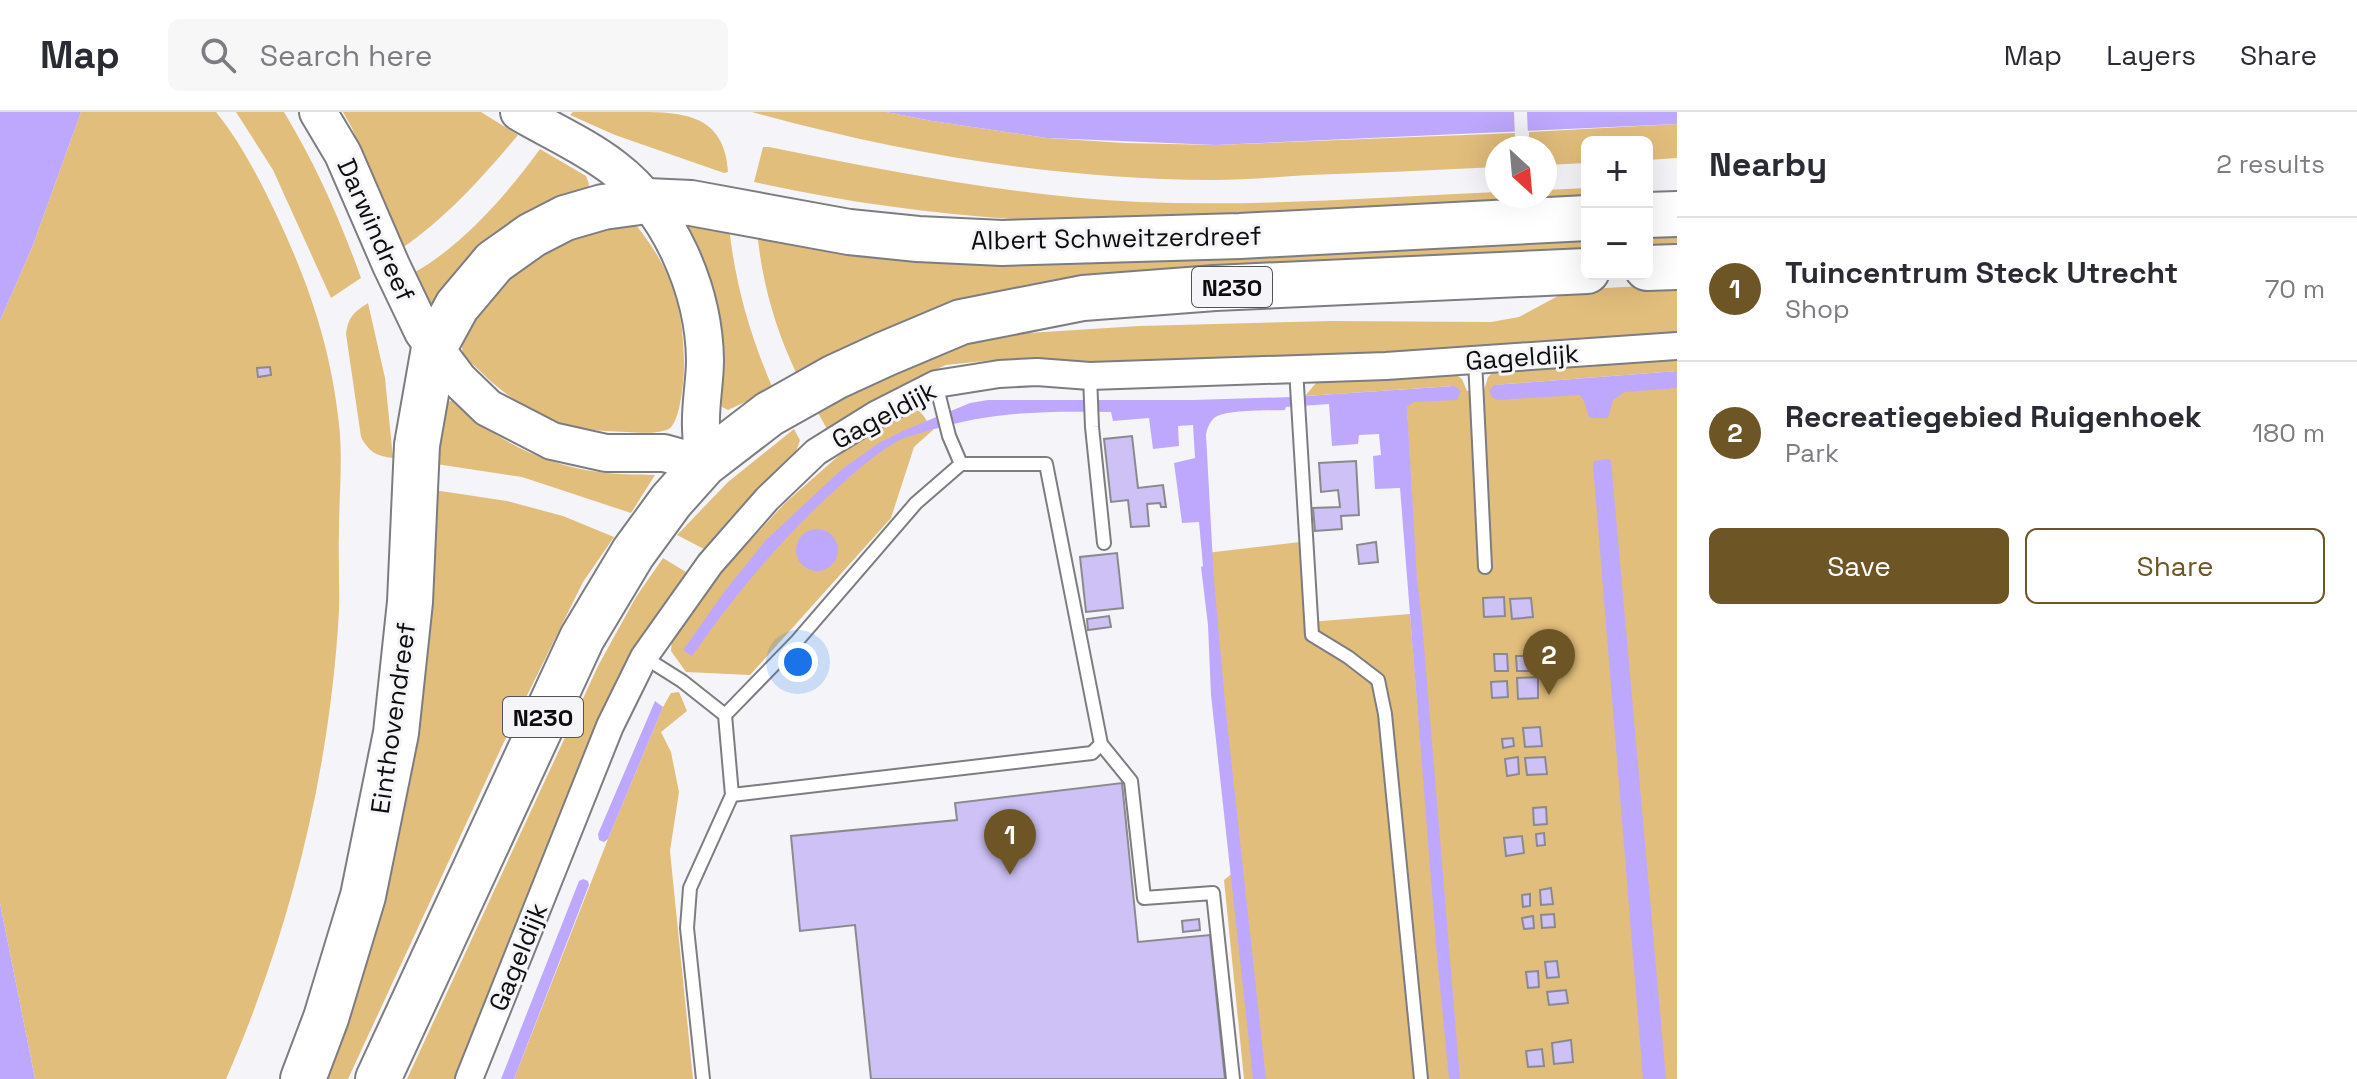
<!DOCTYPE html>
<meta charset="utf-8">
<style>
body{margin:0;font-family:"Space Grotesk",sans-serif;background:#f7f7f7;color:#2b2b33}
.controls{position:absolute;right:24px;top:24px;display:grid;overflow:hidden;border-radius:12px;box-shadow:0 8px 32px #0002}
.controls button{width:72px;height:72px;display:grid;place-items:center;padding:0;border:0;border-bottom:2px solid #e1e1e2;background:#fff;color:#2b2b33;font:40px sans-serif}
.compass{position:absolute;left:1485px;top:24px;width:72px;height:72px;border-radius:50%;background:#fff;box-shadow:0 8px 32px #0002;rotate:154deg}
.you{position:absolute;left:798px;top:550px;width:28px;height:28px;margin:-20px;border:6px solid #fff;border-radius:50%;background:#1a73e8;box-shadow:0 0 0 12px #1a73e833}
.badge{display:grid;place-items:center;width:52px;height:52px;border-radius:50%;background:#6d5525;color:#fff;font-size:26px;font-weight:700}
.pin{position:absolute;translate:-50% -66px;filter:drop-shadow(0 2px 4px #0008)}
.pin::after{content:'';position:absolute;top:42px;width:28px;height:24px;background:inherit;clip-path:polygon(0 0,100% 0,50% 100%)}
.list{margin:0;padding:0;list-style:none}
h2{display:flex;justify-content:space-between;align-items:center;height:104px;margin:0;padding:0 32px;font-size:34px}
h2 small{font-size:26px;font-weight:400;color:#7c7c81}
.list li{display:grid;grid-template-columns:52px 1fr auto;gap:24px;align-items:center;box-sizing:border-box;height:144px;padding:0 32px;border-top:2px solid #e1e1e2}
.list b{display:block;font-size:30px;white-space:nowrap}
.list p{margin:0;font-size:26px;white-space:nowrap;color:#7c7c81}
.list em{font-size:26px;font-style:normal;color:#7c7c81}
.actions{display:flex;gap:16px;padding:24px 32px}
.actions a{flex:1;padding:18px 0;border:2px solid #6d5525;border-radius:12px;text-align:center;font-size:28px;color:#6d5525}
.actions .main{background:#6d5525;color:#fff}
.icon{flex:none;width:44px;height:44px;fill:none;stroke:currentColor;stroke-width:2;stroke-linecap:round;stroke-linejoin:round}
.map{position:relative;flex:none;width:1677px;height:967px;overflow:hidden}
header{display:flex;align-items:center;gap:48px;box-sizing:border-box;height:112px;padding:0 40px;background:#fff;border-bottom:2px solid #e1e1e2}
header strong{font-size:38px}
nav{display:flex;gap:44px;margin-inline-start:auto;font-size:28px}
.search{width:560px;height:72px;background:#f7f7f7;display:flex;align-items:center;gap:20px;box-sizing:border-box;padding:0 28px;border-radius:12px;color:#7c7c81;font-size:30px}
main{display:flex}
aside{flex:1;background:#fff}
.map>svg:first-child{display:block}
</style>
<header>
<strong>Map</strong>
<div class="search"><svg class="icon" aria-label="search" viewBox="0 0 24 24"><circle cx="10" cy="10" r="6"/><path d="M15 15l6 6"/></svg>Search here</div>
<nav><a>Map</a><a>Layers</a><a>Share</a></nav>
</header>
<main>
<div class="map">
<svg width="1677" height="967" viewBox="0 0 1677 967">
<rect width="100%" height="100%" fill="#f5f5f9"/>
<g fill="#e2be7c">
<path d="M 81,0 L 216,0 C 241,31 260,68 277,104 C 309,172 331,236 339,312 C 343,348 339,384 339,420 C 338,446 340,473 339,499 C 330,660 290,820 226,967 L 35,967 L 0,791 L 0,209 L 33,133 Z"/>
<path d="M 236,0 L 284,0 C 316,53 340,107 361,166 L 331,186 L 273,58 Z"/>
<path d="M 343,0 L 481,0 L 518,23 C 481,67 448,104 401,137 L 352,16 Z"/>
<path d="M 573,0 C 594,0 615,0 636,0 C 684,0 724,2 728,60 L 724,61 L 615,23 L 570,3 Z"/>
<path d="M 752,0 L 886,0 L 932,9 L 1047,26 L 1125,31 L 1216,33 L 1515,21 L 1516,36 L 1497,36 L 1497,55 C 1434,58 1372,61 1309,63 C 1277,65 1245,68 1212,68 C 1054,67 904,42 752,0 Z"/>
<path d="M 1677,12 L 1677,46 L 1647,48 L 1647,30 L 1587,30 L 1587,51 L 1545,53 L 1545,36 L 1529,36 L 1529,20 Z"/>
<path d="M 763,35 L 769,35 C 892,60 1014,84 1140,90 C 1259,95 1378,85 1497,80 L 1497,84 L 1545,84 L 1545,78 L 1587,76 L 1587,91 L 1077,111 C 968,106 860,94 754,70 Z"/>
<path d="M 540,37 L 586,64 L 589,72 L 588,76 L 432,197 L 415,160 C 462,134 508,81 540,37 Z"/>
<path d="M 621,110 L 636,113 C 672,159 682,189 684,247 C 685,260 681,310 669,317 C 658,322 639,321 627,320 C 613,319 598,319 585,317 C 548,312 505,285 480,259 C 475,254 466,247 463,241 C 460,234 465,225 468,218 C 473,207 480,198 488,188 C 528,137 563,130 621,110 Z"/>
<path d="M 685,112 L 729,114 C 735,172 750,223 773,277 L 728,298 L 722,295 C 719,286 722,280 723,271 C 723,260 722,250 722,239 C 721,191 708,154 685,112 Z"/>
<path d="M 1677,117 L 1677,138 L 1647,140 L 1647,119 Z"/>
<path d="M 757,118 L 1587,122 L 1587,143 L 1100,168 L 798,265 C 775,216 762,172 757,118 Z"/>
<path d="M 1677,172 L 1677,224 L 1446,240 L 1192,250 L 994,248 L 946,253 L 885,282 L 827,317 L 817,299 L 865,269 L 925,244 L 987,227 L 1014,222 L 1139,214 L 1332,209 L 1491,210 L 1519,205 L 1558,184 L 1588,177 Z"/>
<path d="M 368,191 L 385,266 L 393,346 C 376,344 369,340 361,325 L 346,222 C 348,205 354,200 368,191 Z"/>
<path d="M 1677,245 L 1677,259 L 1494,273 L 1677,266 L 1677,967 L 1244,967 L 1224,768 L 1235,759 L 1206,441 L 1300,430 L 1309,510 L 1410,502 L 1434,791 L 1406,282 L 1454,274 L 1305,284 L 1320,266 L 1454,261 L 1462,267 L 1467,279 L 1484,278 L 1488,265 L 1495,258 Z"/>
<path d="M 452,288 C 493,327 543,353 599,360 C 617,363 636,362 655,363 L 631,401 L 522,365 L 436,352 L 440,295 Z"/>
<path d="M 910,295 L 921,300 L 933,318 L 914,335 L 891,406 L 750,563 L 686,560 L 671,539 L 673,517 L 703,480 L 785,391 L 870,316 Z"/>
<path d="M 794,317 L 800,328 L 795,343 L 704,437 L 677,423 L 728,370 Z"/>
<path d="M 434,378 L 507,389 L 563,404 L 614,425 L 583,470 L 503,632 L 348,967 L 324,967 Z"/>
<path d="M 663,446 L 686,460 L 641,533 L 458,967 L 407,967 L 598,554 L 636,485 Z"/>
<path d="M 679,580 L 687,599 L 661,620 L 671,640 L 679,680 L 670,739 L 693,967 L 514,967 L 608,727 L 663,595 L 671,581 Z"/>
</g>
<g fill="#bea8fd">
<path d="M 0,0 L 81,0 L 33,133 L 0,209 Z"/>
<path d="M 886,0 L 1677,0 L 1677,12 L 1216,33 L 1047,26 L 932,9 Z"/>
<path d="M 1677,259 L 1677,276 L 1625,280 L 1613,288 L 1608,306 L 1589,306 L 1584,289 L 1580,283 L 1497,288 L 1492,285 L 1489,279 L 1494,273 Z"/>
<path d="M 1454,274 L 1461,279 L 1457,288 L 1414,290 L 1407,295 L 1417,467 L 1422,510 L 1460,967 L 1449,967 L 1437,844 L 1400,376 L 1375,377 L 1373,344 L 1381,343 L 1379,322 L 1359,323 L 1358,332 L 1332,334 L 1329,292 L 1286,295 L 1285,298 C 1269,299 1226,297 1214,306 C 1209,311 1207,317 1206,323 L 1214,469 L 1226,601 L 1266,967 L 1253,967 L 1211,583 L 1208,513 L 1201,455 L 1203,454 L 1199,410 L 1182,411 L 1174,351 L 1195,346 L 1193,313 L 1178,314 L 1179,334 L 1153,337 L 1149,306 L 1113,309 L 1111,300 C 1047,299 993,299 931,318 C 922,321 911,323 902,327 C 881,337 861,355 844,370 C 785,422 737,480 692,544 L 683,538 L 725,479 L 766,428 L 841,358 L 879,331 L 905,318 L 970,291 L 988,288 L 1193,288 L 1291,285 Z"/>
<path d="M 1609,347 L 1611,349 L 1666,967 L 1643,967 L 1593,353 L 1594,349 Z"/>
<circle cx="817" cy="438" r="21"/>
<path d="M 655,589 L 663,595 L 608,727 L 604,730 L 599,728 L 598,722 Z"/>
<path d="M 583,767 L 588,769 L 589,773 L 514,967 L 501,967 L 579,769 Z"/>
<path d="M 0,791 L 35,967 L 0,967 Z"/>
</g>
<path fill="#f5f5f9" d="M 1514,0 L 1527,0 L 1528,24 L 1515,25 Z"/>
<g fill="#cdc1f5" stroke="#8a8a8e" stroke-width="2">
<path d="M 270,255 L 271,263 L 258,265 L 257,256 Z"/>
<path d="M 1132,324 L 1138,376 L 1163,373 L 1166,395 L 1161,395 L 1160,391 L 1147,392 L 1149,414 L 1131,415 L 1128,388 L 1111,390 L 1104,327 Z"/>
<path d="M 1356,349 L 1359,403 L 1341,404 L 1342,417 L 1315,419 L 1313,396 L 1340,395 L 1338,378 L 1321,380 L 1319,351 Z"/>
<path d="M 1376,430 L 1378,450 L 1359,452 L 1357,433 Z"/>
<path d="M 1117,441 L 1123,496 L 1086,500 L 1080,445 Z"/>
<path d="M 1504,485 L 1505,504 L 1484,505 L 1483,486 Z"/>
<path d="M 1531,486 L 1533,505 L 1512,507 L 1510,487 Z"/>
<path d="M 1109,504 L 1111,515 L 1088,518 L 1087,507 Z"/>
<path d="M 1494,542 L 1507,542 L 1508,559 L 1495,559 Z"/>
<path d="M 1516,544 L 1530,544 L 1530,559 L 1517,559 Z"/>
<path d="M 1538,565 L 1538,586 L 1518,587 L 1517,566 Z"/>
<path d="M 1507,569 L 1508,585 L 1492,586 L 1491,570 Z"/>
<path d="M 1540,615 L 1542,634 L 1525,635 L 1523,616 Z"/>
<path d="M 1513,626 L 1514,634 L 1503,636 L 1502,627 Z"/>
<path d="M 1518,645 L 1519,662 L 1507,664 L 1505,647 Z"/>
<path d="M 1545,645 L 1547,662 L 1527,663 L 1525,646 Z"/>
<path d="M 1122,671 L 1138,830 L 1210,823 L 1225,967 L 871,967 L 855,813 L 800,819 L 791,724 L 957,708 L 955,691 Z"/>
<path d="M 1546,695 L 1547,712 L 1534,713 L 1533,696 Z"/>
<path d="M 1544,721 L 1545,733 L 1537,734 L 1536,722 Z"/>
<path d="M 1522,724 L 1524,741 L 1506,744 L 1504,726 Z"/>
<path d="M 1551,776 L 1553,792 L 1541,793 L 1540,778 Z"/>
<path d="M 1530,782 L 1530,794 L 1523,795 L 1522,783 Z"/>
<path d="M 1554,802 L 1555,815 L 1542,816 L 1541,803 Z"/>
<path d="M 1533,804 L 1534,816 L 1524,817 L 1522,806 Z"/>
<path d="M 1199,807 L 1200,818 L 1183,820 L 1182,809 Z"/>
<path d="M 1557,849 L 1559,865 L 1547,866 L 1545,850 Z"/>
<path d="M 1538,859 L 1539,875 L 1528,876 L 1526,860 Z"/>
<path d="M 1566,878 L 1568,891 L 1549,893 L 1547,880 Z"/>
<path d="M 1571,928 L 1573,950 L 1554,952 L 1552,931 Z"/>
<path d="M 1542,937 L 1544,954 L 1528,955 L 1526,939 Z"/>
</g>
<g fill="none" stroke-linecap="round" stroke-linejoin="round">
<g stroke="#7d7c80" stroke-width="16">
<g id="lane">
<path d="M 1475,248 L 1485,455"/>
<path d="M 1296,257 L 1312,523 L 1348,545 L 1378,568 L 1385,602 L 1421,967"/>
<path d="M 1090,264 L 1092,315 L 1104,431"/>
<path d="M 936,272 L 949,324 L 961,352"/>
<path d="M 644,545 L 682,569 L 725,603 L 732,683 L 690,776 L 687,816 L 703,967"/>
<path d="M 725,603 L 797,529 L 916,391 L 961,352 L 1046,352 L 1101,632 L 1092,641 L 732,683"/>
<path d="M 1101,632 L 1131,669 L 1144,786 L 1213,781 L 1233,967"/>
</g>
</g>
<g stroke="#7d7c80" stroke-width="30">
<path id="street" d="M 469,967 L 610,614 L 644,545 L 710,452 L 767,387 L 816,340 L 877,302 L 936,272 L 999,262 L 1037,260 L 1090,264 L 1386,254 L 1677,234"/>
</g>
<g stroke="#7d7c80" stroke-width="40">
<path id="secondary" d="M 318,0 L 343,42 L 391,153 L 423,220 L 459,268 L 488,296 L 552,329 L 606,341 L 664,341 L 704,352 C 703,339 701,327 701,315 C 700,293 705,270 705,248 C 704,178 670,99 614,56 C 584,33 551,19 519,0"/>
</g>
<g stroke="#7d7c80" stroke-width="48">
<g id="highway">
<path d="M 1647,103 L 1677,102"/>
<path d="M 1647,156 L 1677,155"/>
<path d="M 303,967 L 326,906 L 363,784 L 396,621 L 410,490 L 417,333 L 434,236 L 457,194 L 494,150 L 532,123 L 565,106 L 603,95 L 647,89 L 691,91 L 849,120 L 918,127 L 1002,131 L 1240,124 L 1587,106"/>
<path d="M 378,967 L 582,526 L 633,441 L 671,389 L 704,352 L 769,302 L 835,265 L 885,242 L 961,210 L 1083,186 L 1215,176 L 1587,159"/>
</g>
</g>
<use href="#lane" stroke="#fff" stroke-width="12"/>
<use href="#street" stroke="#fff" stroke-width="26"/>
<use href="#secondary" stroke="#fff" stroke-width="36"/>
<use href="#highway" stroke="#fff" stroke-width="44"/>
</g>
<g text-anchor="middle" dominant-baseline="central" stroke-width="6" stroke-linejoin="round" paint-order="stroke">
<g fill="#f5f5f9" stroke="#535354" stroke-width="2">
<rect x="1192" y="155" width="80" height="40" rx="6"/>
<rect x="503" y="585" width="80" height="40" rx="6"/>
</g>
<g font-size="24" font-weight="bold" fill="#0d0d0e">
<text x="1232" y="175">N230</text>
<text x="543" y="605">N230</text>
</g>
<g font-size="26" fill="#0d0d0e" stroke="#f5f5f9">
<text transform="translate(376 118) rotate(66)">Darwindreef</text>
<text transform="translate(1116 126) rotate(-1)">Albert Schweitzerdreef</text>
<text transform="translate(1522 245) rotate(-4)">Gageldijk</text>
<text transform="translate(884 303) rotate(-28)">Gageldijk</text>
<text transform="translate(393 606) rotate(-82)">Einthovendreef</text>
<text transform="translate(518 845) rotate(-68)">Gageldijk</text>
</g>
</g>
</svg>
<div class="controls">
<button>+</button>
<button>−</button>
</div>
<svg class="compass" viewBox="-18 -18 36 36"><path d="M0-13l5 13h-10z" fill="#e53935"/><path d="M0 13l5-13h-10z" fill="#7c7c81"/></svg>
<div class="you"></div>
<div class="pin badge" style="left:1010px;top:763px">1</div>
<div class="pin badge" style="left:1549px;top:583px">2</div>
</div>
<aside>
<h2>Nearby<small>2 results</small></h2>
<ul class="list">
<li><span class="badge">1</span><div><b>Tuincentrum Steck Utrecht</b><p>Shop</p></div><em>70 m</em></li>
<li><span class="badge">2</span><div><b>Recreatiegebied Ruigenhoek</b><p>Park</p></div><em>180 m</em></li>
</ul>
<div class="actions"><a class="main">Save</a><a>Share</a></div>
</aside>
</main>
